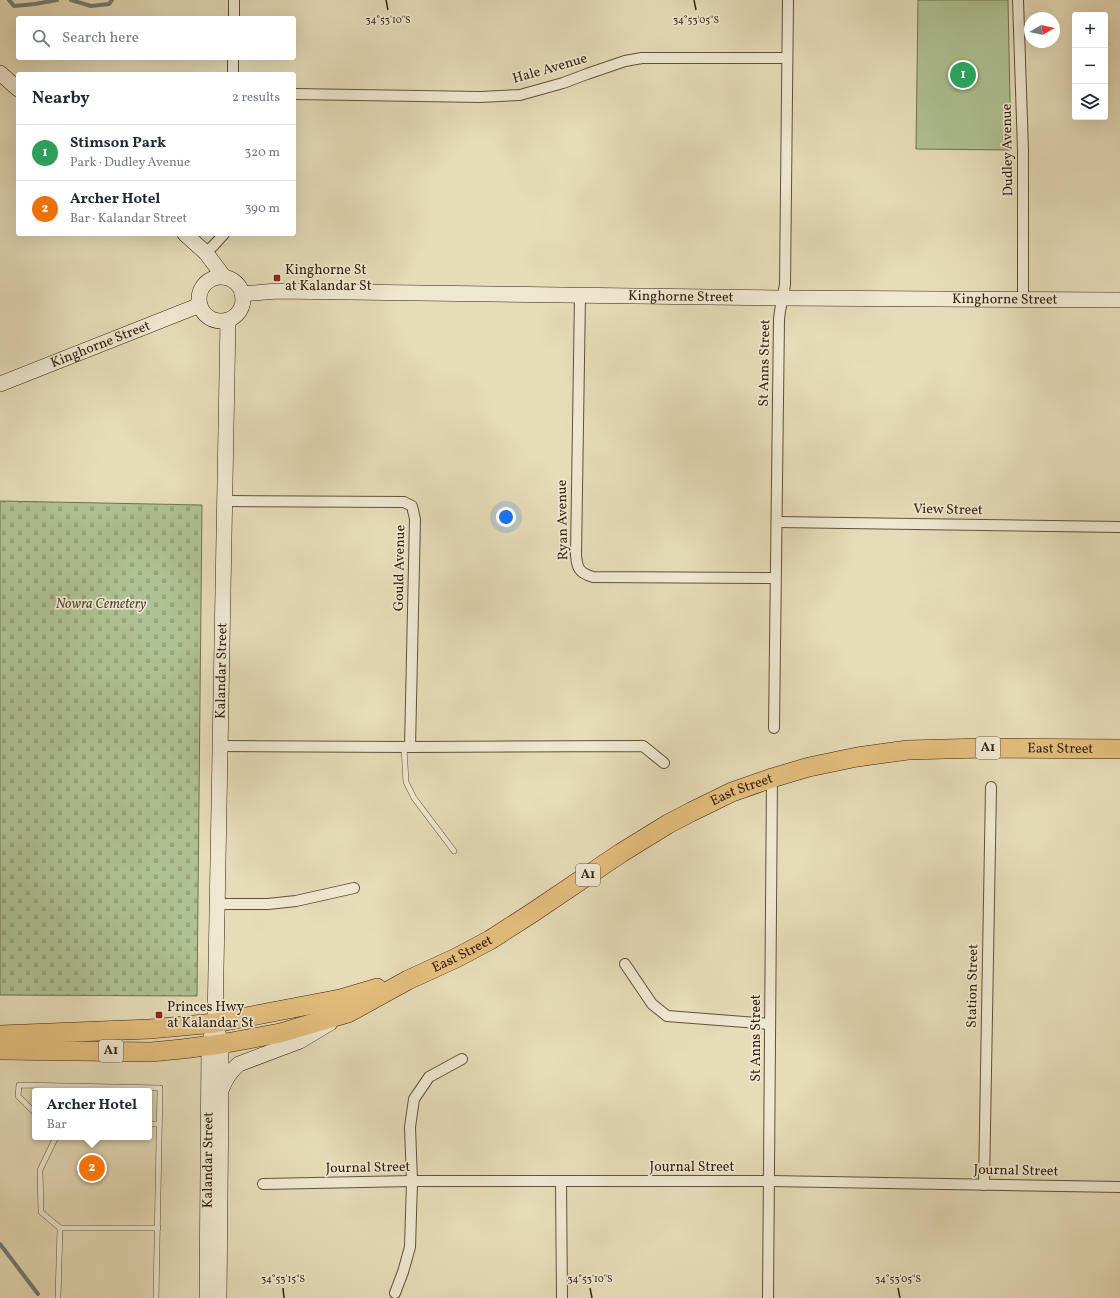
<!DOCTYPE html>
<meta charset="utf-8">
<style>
body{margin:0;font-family:Vollkorn,serif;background:#f6f6f7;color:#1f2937}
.controls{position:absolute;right:12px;top:12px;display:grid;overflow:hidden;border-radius:4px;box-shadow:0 4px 16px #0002}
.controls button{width:36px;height:36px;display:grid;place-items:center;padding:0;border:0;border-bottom:1px solid #e0e1e3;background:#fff;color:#1f2937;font:20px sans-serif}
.compass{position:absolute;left:1024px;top:12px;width:36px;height:36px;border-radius:50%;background:#fff;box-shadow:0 4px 16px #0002;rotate:81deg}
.you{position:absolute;left:506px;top:517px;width:14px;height:14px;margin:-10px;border:3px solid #fff;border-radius:50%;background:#1a73e8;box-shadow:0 0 0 6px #1a73e833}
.badge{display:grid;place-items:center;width:26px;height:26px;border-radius:50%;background:#8f2418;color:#fff;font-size:13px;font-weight:700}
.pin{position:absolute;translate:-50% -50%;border:2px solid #fff;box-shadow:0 1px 4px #0006}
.popup{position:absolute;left:32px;top:1088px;width:120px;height:52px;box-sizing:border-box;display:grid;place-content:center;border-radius:4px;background:#fff;filter:drop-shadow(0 1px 3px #0005);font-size:13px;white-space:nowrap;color:#747a83}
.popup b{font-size:15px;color:#1f2937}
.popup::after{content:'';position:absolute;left:50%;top:100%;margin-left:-8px;border:8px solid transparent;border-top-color:#fff}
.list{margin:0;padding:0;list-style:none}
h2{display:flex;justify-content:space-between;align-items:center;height:52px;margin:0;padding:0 16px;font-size:17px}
h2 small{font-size:13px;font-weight:400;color:#747a83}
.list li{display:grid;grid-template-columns:26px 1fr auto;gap:12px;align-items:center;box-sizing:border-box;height:56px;padding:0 16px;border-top:1px solid #e0e1e3}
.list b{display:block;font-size:15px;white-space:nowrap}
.list p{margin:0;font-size:13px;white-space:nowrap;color:#747a83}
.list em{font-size:13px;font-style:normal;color:#747a83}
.icon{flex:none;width:22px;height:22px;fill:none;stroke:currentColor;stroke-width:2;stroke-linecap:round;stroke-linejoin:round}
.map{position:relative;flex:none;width:1120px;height:1298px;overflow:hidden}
.search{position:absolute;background:#fff;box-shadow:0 4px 16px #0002;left:16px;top:16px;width:280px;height:44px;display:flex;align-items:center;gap:10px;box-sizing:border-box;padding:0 14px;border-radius:4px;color:#747a83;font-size:15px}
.panel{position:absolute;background:#fff;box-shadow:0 4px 16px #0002;left:16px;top:72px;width:280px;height:164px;border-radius:4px}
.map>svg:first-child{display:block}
</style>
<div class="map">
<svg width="1120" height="1298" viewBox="0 0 1120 1298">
<defs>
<pattern id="cemetery-stones" width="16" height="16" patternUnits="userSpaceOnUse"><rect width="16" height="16" fill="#afc293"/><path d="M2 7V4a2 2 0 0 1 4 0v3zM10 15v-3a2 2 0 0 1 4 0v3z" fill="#97a67e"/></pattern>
</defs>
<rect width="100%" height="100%" fill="#e6dcb8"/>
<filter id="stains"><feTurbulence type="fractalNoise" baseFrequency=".005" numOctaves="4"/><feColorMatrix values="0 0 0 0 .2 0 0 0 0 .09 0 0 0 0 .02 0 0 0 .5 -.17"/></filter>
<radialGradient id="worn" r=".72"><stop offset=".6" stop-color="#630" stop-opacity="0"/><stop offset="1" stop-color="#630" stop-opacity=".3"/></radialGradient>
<path fill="url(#cemetery-stones)" stroke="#727252" d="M 0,501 L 202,505 L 197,996 L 0,995 Z"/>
<path fill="#afc293" stroke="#727252" d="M 918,0 L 1008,0 L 1011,150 L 916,149 Z"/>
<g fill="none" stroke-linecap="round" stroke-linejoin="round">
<g stroke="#737c77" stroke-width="4">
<path d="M 9,0 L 14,6 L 35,4 L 57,0"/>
<path d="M 71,0 L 91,6 L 109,4 L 112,0"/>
<path d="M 0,1244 L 38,1294"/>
</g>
<g stroke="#62503c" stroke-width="6">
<g id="lane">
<path d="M 404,747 L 406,782 L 414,798 L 454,851"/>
<path d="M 35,1113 L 18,1096 L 19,1085 L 160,1088 L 156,1298"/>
<path d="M 149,1124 L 159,1124"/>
<path d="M 56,1137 L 40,1170 L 41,1212 L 60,1228"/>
<path d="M 58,1298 L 60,1228 L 158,1228"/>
</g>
</g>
<g stroke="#62503c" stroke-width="12">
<g id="street">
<path d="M 1018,0 L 1023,150 L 1023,299"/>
<path d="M 234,18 L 234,0"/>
<path d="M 233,74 L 233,58"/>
<path d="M 294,94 L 480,97 L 520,95 L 563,83 L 587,74 L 625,61 L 642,58 L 787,58"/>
<path d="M 206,253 L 215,244 L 224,234"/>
<path d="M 580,295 L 576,555 C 577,568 579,573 593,577 L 775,578"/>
<path d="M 225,501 L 404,502 L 412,506 L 415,519 L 410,747"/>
<path d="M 777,522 L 1120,527"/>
<path d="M 774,728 L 779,319 L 780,311 L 785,285 L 788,0"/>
<path d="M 220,746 L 410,747 L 643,746 L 664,763"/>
<path d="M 218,904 L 268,904 L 296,901 L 354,888"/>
<path d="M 625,964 L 652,1004 L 667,1016 L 770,1024"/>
<path d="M 561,1182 L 562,1298"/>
<path d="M 263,1184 L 412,1181 L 769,1181 L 1120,1187"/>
<path d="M 984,1185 L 991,787"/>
<path d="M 395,1293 L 403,1272 L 410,1247 L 412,1181 L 410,1127 L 414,1099 L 429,1077 L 462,1059"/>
<path d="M 768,1298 L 772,778"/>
</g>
</g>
<g stroke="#362112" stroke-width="16">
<g id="secondary">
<path d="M 0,73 L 18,89"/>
<path d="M 185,234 L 206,253 L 224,277"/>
<circle cx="221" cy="299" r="22"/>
<path id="s1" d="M 242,294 L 277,291 L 782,298 L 1120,300"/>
<path id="s2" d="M 0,384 L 200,305"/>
<path d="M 218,1033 L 221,1044 L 221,1091 L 219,1298"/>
<path d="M 222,1088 C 226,1078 230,1071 239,1064 L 300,1041 L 330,1023"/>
<path id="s3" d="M 207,1298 L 209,1045 L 215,1023 L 228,320"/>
</g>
</g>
<g stroke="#362112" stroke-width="20">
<g id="highway">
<path d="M 0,1035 L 150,1029 L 215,1023 L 340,999 L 377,988"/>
<path id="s4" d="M 0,1050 L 151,1052 L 182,1049 L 221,1044 L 280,1033 L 348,1013 L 408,980 L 456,958 L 490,940 L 532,913 L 621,853 L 668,824 L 691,812 L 732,792 L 772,778 L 809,767 L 857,757 L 908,750 L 983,748 L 1120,749"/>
</g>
</g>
<use href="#lane" stroke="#efe8d1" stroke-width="5"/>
<use href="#street" stroke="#efe8d1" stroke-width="10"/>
<use href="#secondary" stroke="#efe8d1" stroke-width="15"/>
<use href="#highway" stroke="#e3be7c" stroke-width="19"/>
</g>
<path fill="none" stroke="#362112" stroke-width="1.5" d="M 386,0 L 388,10M 694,0 L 696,10M 283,1288 L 284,1298M 590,1288 L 592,1298M 898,1288 L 900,1298"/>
<g fill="#8f2418" stroke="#efe8d1" stroke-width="1.5">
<rect x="273" y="274" width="8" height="8" rx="2"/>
<rect x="155" y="1011" width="8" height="8" rx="2"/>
</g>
<g text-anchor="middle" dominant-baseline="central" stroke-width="3.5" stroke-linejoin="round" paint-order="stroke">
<g fill="#efe8d1" stroke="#6e5d4b" stroke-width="1">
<rect x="976" y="737" width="24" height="22" rx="3"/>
<rect x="576" y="864" width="24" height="22" rx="3"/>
<rect x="99" y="1040" width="24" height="22" rx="3"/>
</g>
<g font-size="13" font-weight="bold" fill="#362112">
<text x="988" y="748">A1</text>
<text x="588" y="875">A1</text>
<text x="111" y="1051">A1</text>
</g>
<g font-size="14" fill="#362112" stroke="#efe8d1">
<text transform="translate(550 69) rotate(-16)">Hale Avenue</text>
<text transform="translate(1008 150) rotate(-91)">Dudley Avenue</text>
<text stroke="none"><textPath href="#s1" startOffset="439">Kinghorne Street</textPath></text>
<text stroke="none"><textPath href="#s1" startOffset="763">Kinghorne Street</textPath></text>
<text stroke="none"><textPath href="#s2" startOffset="108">Kinghorne Street</textPath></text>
<text transform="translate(765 363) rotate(-89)">St Anns Street</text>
<text transform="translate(948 510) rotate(1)">View Street</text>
<text transform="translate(563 520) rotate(-91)">Ryan Avenue</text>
<text transform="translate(400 568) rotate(-89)">Gould Avenue</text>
<text stroke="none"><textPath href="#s3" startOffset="628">Kalandar Street</textPath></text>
<text stroke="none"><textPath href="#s4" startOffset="1130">East Street</textPath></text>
<text stroke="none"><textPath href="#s4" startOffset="806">East Street</textPath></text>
<text stroke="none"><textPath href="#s4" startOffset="481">East Street</textPath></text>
<text transform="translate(973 986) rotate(-89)">Station Street</text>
<text transform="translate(756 1038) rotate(-90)">St Anns Street</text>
<text stroke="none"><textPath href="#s3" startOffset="138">Kalandar Street</textPath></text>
<text x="692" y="1167">Journal Street</text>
<text transform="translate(368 1168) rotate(-1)">Journal Street</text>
<text transform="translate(1016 1171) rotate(1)">Journal Street</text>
</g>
<g font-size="14" fill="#362112" stroke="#efe8d1" text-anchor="start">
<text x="285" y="270">Kinghorne St<tspan x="285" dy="16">at Kalandar St</tspan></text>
<text x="167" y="1007">Princes Hwy<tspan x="167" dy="16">at Kalandar St</tspan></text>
</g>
<g font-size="14" font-style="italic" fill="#544932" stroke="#efe8d1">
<text x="101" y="604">Nowra Cemetery</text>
</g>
</g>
<g font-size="10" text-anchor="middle" fill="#362112" stroke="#efe8d1" stroke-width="3.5" stroke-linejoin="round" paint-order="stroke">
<text x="388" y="23">34°53'10"S</text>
<text x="696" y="23">34°53'05"S</text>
<text x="283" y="1282">34°53'15"S</text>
<text x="590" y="1282">34°53'10"S</text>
<text x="898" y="1282">34°53'05"S</text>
</g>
<rect width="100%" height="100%" filter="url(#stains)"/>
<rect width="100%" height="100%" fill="url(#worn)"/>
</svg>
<div class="controls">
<button>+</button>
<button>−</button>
<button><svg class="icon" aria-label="layers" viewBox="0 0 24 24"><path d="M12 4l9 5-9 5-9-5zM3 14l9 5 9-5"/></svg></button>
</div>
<svg class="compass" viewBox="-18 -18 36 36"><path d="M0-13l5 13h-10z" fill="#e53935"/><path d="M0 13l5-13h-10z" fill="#747a83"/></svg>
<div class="you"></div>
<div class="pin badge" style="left:963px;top:75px;background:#2e9e5b">1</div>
<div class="pin badge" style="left:92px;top:1168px;background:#e8710a">2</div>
<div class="popup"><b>Archer Hotel</b>Bar</div>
<div class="search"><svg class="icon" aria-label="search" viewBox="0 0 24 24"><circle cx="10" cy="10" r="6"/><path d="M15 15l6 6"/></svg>Search here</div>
<section class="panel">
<h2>Nearby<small>2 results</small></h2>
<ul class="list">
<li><span class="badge" style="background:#2e9e5b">1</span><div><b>Stimson Park</b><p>Park · Dudley Avenue</p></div><em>320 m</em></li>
<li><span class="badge" style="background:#e8710a">2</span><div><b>Archer Hotel</b><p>Bar · Kalandar Street</p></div><em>390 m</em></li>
</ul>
</section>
</div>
